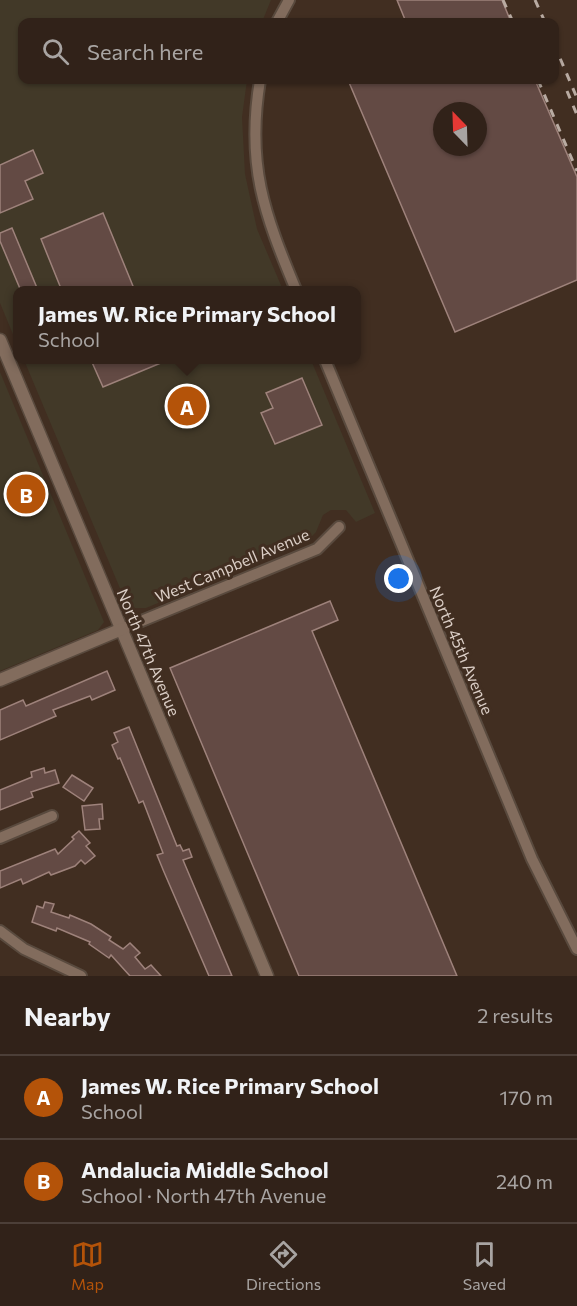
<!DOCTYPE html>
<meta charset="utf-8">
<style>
body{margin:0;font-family:Commissioner,sans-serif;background:#392a22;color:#f1f3f6}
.compass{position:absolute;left:433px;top:102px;width:54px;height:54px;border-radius:50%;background:#312219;box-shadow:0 2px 4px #0004;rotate:337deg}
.you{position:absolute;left:399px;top:579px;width:21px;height:21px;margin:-15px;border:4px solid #fff;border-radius:50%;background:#1a73e8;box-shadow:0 0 0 9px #1a73e833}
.badge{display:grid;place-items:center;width:39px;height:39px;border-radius:50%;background:#b45309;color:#fff;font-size:20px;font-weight:700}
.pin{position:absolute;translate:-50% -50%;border:3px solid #fff;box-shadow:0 2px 6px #0006}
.popup{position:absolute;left:13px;top:286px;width:348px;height:78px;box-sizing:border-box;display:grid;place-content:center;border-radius:12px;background:#312219;filter:drop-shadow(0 2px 4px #0005);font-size:20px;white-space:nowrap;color:#a8a4a2}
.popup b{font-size:22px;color:#f1f3f6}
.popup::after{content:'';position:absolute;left:50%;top:100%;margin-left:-12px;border:12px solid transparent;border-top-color:#312219}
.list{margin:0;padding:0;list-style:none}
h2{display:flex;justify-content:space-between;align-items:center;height:78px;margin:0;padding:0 24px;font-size:26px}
h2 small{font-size:20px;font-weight:400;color:#a8a4a2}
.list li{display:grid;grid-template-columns:39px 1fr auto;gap:18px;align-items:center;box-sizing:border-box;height:84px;padding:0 24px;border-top:2px solid #4c3f38}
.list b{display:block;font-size:22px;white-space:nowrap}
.list p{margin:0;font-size:20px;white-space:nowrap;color:#a8a4a2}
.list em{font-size:20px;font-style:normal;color:#a8a4a2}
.icon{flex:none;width:33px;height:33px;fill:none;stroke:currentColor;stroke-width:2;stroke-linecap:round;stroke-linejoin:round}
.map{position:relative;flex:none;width:577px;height:976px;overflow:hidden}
.search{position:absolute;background:#312219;box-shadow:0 2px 4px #0004;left:18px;right:18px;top:18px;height:66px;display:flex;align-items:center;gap:15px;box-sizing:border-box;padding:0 21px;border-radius:12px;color:#a8a4a2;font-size:22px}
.sheet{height:246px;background:#312219}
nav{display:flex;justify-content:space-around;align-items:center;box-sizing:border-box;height:84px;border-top:2px solid #4c3f38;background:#312219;font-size:16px;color:#a8a4a2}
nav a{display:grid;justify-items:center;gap:3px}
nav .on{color:#b45309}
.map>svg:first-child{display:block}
</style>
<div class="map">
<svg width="577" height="976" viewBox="0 0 577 976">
<rect width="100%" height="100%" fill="#412e21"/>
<g fill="#423928">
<path d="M 0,0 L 271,0 L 262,22 L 22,22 L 22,80 L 247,80 L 242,117 L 245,174 L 257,229 L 283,290 L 18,290 L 17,344 L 0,303 Z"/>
<path d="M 24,360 L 311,360 L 375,513 L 356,522 L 346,510 L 331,510 L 323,515 L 316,532 L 307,541 L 146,608 L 131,608 L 127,605 Z"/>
<path d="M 0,372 L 104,622 L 98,630 L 0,671 Z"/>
</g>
<g fill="#634a44" stroke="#9e827b" stroke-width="1.5" fill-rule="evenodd">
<path d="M 397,0 L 502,0 L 511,22 L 406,22 Z"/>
<path d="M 348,80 L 535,80 L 577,177 L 577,280 L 455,332 ZM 442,111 L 478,111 L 478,147 L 442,147 Z"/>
<path d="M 33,150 L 43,173 L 25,181 L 33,199 L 0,213 L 0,165 Z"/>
<path d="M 103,213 L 135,291 L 62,291 L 41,239 Z"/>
<path d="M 12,228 L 37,288 L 32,291 L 21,291 L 0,241 L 0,233 Z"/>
<path d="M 91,360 L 168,360 L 103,387 Z"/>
<path d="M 302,378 L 322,425 L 275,444 L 261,413 L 273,408 L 266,393 Z"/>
<path d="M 330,601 L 338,620 L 312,631 L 457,976 L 299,976 L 170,668 Z"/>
<path d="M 107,671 L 115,690 L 92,700 L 90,696 L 53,710 L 56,716 L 0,740 L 0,710 L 23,700 L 26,706 Z"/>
<path d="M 129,727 L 177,846 L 180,845 L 183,851 L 189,849 L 192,857 L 183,860 L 232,976 L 209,976 L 164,872 L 157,855 L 163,853 L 143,801 L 139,803 L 120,758 L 118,759 L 112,745 L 118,742 L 114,733 Z"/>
<path d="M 44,768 L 45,773 L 55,770 L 59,783 L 31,792 L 33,797 L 0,810 L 0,790 L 32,777 L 31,772 Z"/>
<path d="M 72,775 L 93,788 L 84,801 L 63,787 Z"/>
<path d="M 102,804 L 103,819 L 99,819 L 100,829 L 85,830 L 82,806 Z"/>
<path d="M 79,831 L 90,843 L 86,846 L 95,856 L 85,864 L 81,860 L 75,866 L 51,875 L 49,872 L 23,884 L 21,879 L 0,888 L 0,871 L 55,849 L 58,854 L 74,839 L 72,837 Z"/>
<path d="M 45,902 L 54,904 L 51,912 L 69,918 L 70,915 L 91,924 L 111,937 L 109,940 L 123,949 L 130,943 L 140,953 L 135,957 L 145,969 L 151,965 L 161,976 L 130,976 L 111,955 L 109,958 L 89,944 L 90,942 L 57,928 L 56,931 L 32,922 L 37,906 L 43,908 Z"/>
</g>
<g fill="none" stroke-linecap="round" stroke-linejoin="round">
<g stroke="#594a3e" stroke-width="14">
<g id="minor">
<path d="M 277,22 L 289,0"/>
<path d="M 260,80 C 246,165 264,213 296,290"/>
<path d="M 325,360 L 532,859 L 577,949"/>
<path d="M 122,629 L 317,549 L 339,527"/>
<path d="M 0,838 L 52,816"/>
<path d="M 0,931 L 24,949 L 81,976"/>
</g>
</g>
<g stroke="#594a3e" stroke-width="15">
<g id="tertiary">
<path d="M 0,340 L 267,976"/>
<path d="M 0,680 L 122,629"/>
</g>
</g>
<use href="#minor" stroke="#826c5d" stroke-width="10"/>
<use href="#tertiary" stroke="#826c5d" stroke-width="12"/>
<g stroke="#b9aba2" stroke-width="3" stroke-dasharray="8 8" stroke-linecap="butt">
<path d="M 503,0 L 513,22"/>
<path d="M 535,0 L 545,22"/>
<path d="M 554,44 L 577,98"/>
<path d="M 538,80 L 577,171"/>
<path d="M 567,91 L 577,115"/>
</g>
</g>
<g text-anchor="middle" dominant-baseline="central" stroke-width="6" stroke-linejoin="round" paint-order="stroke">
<g font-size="16" fill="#dbcec6" stroke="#412e21">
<text transform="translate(232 565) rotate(-23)">West Campbell Avenue</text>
<text transform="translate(462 650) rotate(67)">North 45th Avenue</text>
<text transform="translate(149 652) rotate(67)">North 47th Avenue</text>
</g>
</g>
</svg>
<svg class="compass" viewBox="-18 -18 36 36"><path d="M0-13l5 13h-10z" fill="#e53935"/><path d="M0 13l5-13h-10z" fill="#a8a4a2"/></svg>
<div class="you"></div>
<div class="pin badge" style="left:187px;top:406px">A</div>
<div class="popup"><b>James W. Rice Primary School</b>School</div>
<div class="pin badge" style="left:26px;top:494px">B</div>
<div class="search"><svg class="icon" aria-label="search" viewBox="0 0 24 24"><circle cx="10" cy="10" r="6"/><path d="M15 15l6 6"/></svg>Search here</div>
</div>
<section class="sheet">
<h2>Nearby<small>2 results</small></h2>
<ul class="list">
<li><span class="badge">A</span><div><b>James W. Rice Primary School</b><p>School</p></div><em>170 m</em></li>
<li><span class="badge">B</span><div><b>Andalucia Middle School</b><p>School · North 47th Avenue</p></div><em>240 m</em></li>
</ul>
</section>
<nav>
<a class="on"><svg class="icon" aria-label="map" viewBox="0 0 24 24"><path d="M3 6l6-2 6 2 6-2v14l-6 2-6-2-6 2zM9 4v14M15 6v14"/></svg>Map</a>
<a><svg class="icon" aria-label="directions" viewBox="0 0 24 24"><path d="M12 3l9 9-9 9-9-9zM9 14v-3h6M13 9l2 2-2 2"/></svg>Directions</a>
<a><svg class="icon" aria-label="saved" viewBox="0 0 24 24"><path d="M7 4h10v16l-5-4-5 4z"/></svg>Saved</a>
</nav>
